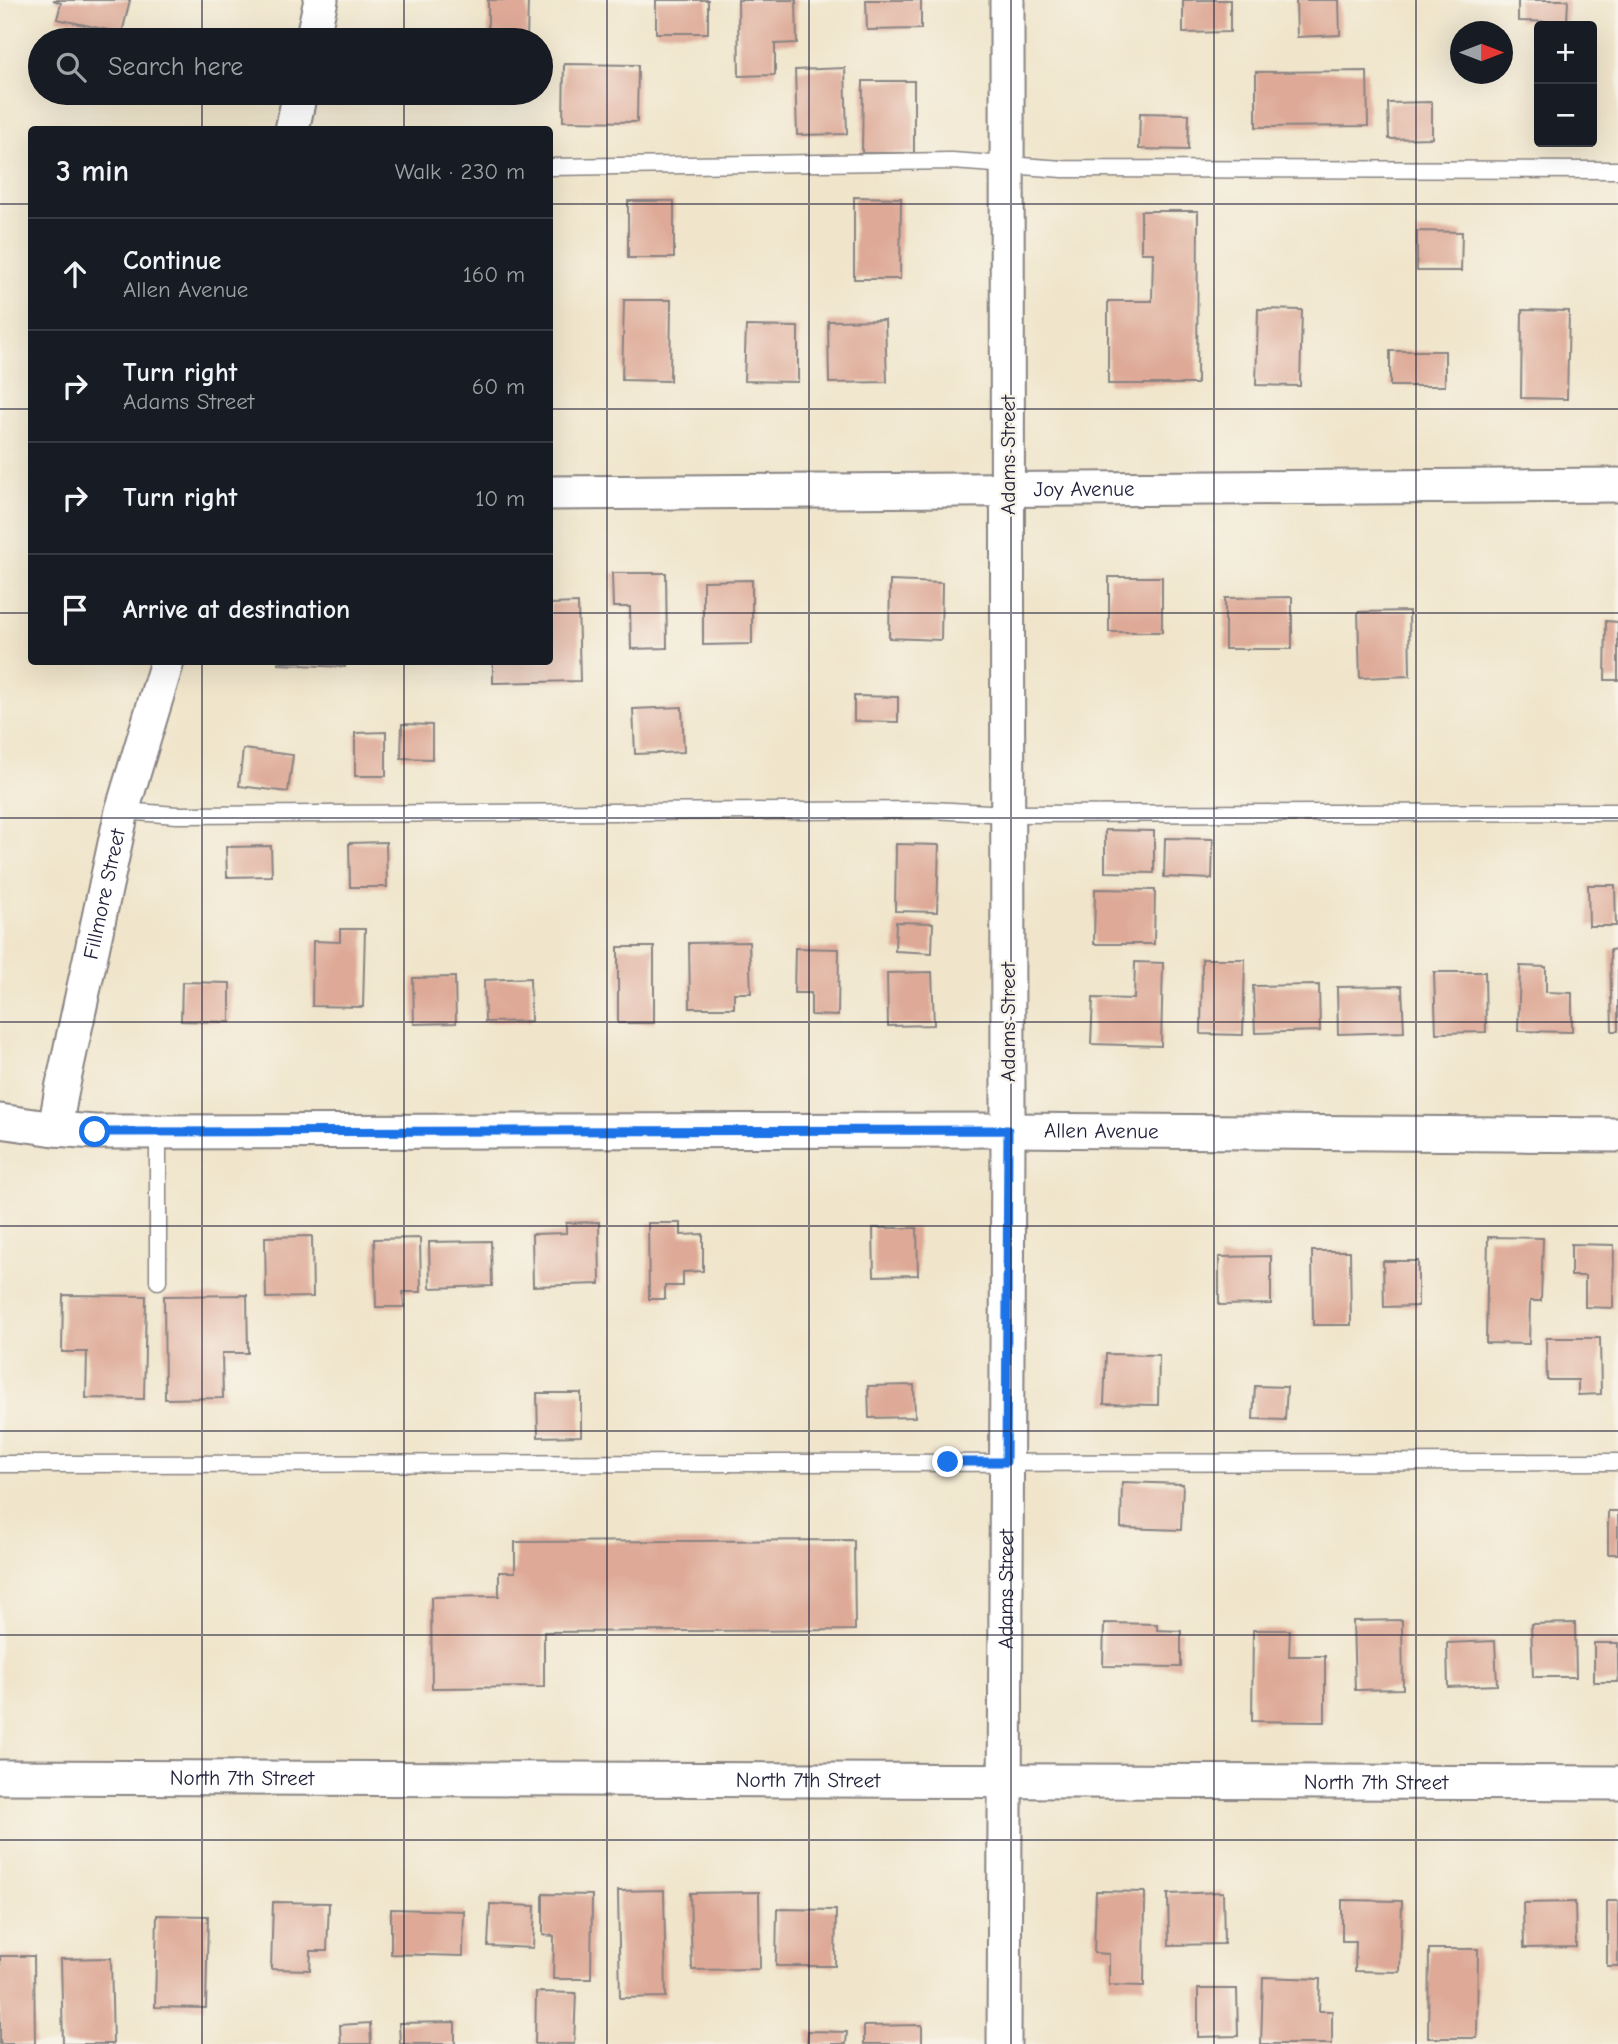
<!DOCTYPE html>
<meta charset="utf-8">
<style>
body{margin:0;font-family:"Comic Neue",sans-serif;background:#20242c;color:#f1f3f6}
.controls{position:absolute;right:21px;top:21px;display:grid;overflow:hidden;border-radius:7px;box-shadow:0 7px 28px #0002}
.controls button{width:63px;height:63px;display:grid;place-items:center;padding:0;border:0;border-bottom:2px solid #363941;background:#171b24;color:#f1f3f6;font:35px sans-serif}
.compass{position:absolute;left:1450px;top:21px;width:63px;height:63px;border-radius:50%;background:#171b24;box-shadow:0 7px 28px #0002;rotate:90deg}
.stop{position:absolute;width:21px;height:21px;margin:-16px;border:5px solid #1a73e8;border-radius:50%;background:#fff}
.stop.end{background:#1a73e8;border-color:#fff;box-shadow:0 2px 7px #0008}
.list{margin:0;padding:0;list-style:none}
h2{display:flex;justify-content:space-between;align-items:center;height:91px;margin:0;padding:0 28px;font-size:30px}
h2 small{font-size:23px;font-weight:400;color:#9ea1a6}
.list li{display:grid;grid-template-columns:46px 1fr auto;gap:21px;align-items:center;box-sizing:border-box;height:112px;padding:0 28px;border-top:2px solid #363941}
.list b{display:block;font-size:26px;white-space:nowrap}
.list p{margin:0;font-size:23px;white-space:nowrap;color:#9ea1a6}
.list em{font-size:23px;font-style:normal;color:#9ea1a6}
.icon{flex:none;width:38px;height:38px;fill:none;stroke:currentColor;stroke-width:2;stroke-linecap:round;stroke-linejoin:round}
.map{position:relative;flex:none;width:1618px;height:2044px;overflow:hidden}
.search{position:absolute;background:#171b24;box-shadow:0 7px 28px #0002;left:28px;top:28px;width:525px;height:77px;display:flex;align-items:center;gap:18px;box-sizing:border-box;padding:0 24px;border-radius:38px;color:#9ea1a6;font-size:26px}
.panel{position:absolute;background:#171b24;box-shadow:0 7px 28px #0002;left:28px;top:126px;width:525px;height:539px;border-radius:7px}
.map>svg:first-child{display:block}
</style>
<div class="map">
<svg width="1618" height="2044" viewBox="0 0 1618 2044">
<rect width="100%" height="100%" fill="#f7f3e8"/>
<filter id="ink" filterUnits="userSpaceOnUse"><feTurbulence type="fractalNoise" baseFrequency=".0143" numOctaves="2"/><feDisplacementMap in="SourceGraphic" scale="14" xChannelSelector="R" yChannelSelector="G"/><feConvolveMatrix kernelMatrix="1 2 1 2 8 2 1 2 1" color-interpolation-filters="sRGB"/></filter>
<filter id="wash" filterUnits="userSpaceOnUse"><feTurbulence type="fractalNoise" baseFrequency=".00686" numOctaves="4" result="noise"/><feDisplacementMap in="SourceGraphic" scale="28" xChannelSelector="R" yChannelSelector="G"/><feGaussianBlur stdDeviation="1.57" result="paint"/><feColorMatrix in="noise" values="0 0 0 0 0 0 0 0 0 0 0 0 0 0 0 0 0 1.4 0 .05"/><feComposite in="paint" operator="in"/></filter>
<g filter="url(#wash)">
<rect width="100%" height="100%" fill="#f0e5cb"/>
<g id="blocks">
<g fill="#dea996">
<path d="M 53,0 L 130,0 L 122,33 L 57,19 L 61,3 Z"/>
<path d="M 488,0 L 528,0 L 527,40 L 488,40 Z"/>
<rect x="656" y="0" width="52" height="33"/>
<path d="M 738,0 L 796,0 L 797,43 L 775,44 L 775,75 L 739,76 Z"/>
<path d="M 866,0 L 921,0 L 921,29 L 867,30 Z"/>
<path d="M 1183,0 L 1230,0 L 1230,32 L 1183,33 Z"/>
<path d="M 1296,0 L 1339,0 L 1340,35 L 1297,37 Z"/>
<path d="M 1518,0 L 1568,0 L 1567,22 L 1518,21 Z"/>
<path d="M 564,64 L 638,65 L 637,122 L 563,121 Z"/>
<path d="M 845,68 L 847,134 L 797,135 L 795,70 Z"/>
<path d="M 1367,71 L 1368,126 L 1256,127 L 1256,72 Z"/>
<path d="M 863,81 L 914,81 L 914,153 L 862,153 Z"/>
<path d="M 1432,102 L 1432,138 L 1389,139 L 1388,103 Z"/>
<path d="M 1140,113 L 1189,114 L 1188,150 L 1139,149 Z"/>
<path d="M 854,197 L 901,198 L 900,279 L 854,279 Z"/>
<rect x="628" y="201" width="46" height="57"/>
<path d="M 1141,211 L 1198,211 L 1197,384 L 1108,384 L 1108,301 L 1152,301 L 1153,253 L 1141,253 Z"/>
<path d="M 1417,231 L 1462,232 L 1461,271 L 1417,271 Z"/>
<path d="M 624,300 L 671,300 L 670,381 L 622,380 Z"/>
<path d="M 1258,309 L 1302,310 L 1300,386 L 1256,385 Z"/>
<path d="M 1522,310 L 1569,311 L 1567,399 L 1521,398 Z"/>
<path d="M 885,320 L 887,382 L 829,383 L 828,321 Z"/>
<path d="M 746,326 L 798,327 L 798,382 L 744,381 Z"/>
<rect x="1390" y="351" width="55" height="35"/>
<path d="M 612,573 L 666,573 L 667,648 L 631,649 L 630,607 L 613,607 Z"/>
<rect x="1109" y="577" width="53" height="55"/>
<path d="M 752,580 L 752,644 L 703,645 L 703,581 Z"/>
<path d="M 890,581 L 942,583 L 941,640 L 889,638 Z"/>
<path d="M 1292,597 L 1292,649 L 1225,649 L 1225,598 Z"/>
<path d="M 578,603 L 580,681 L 493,683 L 493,662 L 550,662 L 550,604 Z"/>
<path d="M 1409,611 L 1410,676 L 1360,678 L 1358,612 Z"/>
<path d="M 1606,621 L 1618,622 L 1618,680 L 1605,680 Z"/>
<path d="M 278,662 L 346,662 L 345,667 L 278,664 Z"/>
<path d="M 854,696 L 898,697 L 898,722 L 854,721 Z"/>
<path d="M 682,707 L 684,752 L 635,754 L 633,709 Z"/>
<path d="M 402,724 L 432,725 L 432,759 L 401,758 Z"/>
<path d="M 386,732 L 386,776 L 355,776 L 355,733 Z"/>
<path d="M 243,749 L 293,755 L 288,792 L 239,786 Z"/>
<path d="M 1105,830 L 1154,831 L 1154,873 L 1105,872 Z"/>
<path d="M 1165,838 L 1213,839 L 1212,879 L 1164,877 Z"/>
<path d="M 386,842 L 387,887 L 350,887 L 349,843 Z"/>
<path d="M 896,844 L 939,845 L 937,912 L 895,911 Z"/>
<path d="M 271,846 L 272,876 L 227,877 L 226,847 Z"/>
<path d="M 1588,885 L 1615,885 L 1616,926 L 1589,926 Z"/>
<path d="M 1095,889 L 1155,890 L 1154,944 L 1094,944 Z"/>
<path d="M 896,922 L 933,923 L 932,953 L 895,951 Z"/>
<path d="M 340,929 L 365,929 L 363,1007 L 312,1006 L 313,941 L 340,942 Z"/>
<path d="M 749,942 L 751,993 L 734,993 L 734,1008 L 690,1008 L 689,943 Z"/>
<rect x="618" y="947" width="36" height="76"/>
<path d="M 795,948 L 839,949 L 838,1016 L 811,1015 L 811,993 L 794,993 Z"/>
<path d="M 1618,949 L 1618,1031 L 1612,1031 L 1610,950 Z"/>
<path d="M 1202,959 L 1245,959 L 1243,1035 L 1201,1034 Z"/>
<path d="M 1135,962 L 1163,963 L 1161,1046 L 1091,1044 L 1093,998 L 1134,999 Z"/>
<path d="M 1520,966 L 1546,967 L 1546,992 L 1572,993 L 1572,1032 L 1518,1031 Z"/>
<path d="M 932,972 L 934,1025 L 888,1026 L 887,973 Z"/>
<path d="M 1434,972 L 1485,972 L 1486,1032 L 1436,1033 Z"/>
<path d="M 455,977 L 456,1023 L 414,1024 L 413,978 Z"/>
<path d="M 530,978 L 531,1021 L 485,1022 L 484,980 Z"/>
<path d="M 182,982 L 230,983 L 230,1022 L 181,1021 Z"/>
<path d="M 1319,985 L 1320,1031 L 1255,1033 L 1253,986 Z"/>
<path d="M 1402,986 L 1404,1032 L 1338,1034 L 1337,987 Z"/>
<path d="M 599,1222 L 600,1284 L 533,1286 L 532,1234 L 566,1233 L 566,1223 Z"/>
<path d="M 648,1223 L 681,1223 L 681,1235 L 703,1234 L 703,1271 L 683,1272 L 683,1286 L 665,1286 L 665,1299 L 649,1299 Z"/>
<path d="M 873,1228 L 917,1228 L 918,1275 L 874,1276 Z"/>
<path d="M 312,1236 L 313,1297 L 266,1298 L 265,1237 Z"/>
<path d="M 1488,1237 L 1543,1238 L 1541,1301 L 1530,1301 L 1529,1344 L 1486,1343 Z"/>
<path d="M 420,1238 L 421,1292 L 403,1292 L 404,1307 L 376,1307 L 374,1239 Z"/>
<path d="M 491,1241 L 492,1286 L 430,1288 L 429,1242 Z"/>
<path d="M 1571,1244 L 1614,1245 L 1613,1308 L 1585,1307 L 1585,1276 L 1571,1276 Z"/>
<path d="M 1312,1251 L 1350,1251 L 1351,1325 L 1313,1325 Z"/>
<path d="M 1271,1256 L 1271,1304 L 1219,1305 L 1219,1257 Z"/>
<path d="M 1383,1261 L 1418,1261 L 1418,1306 L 1384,1307 Z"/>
<path d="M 63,1295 L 146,1296 L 144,1399 L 86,1398 L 87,1352 L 62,1352 Z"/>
<path d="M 247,1295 L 248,1353 L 222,1353 L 223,1398 L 165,1399 L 164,1296 Z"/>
<path d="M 1546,1338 L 1600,1338 L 1601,1394 L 1578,1395 L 1578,1380 L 1547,1380 Z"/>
<path d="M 1106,1354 L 1159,1355 L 1158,1405 L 1104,1404 Z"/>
<path d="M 914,1385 L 915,1417 L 869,1418 L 868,1386 Z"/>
<path d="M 1255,1386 L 1287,1387 L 1285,1420 L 1253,1419 Z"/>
<path d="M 537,1393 L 581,1393 L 581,1436 L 538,1437 Z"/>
<path d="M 1122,1482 L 1183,1484 L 1181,1530 L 1121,1528 Z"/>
<rect x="1608" y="1511" width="10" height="43"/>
<path d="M 854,1540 L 855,1630 L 544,1632 L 544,1687 L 432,1688 L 431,1597 L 499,1596 L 499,1572 L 515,1572 L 515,1542 Z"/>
<path d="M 1402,1620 L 1403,1689 L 1355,1690 L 1353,1621 Z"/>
<path d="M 1104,1623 L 1157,1624 L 1157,1630 L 1181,1631 L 1181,1667 L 1103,1666 Z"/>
<path d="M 1575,1623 L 1576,1677 L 1533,1677 L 1531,1624 Z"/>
<path d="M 1253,1630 L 1290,1630 L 1289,1656 L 1325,1656 L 1325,1722 L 1252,1721 Z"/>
<path d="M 1495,1641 L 1497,1685 L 1448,1687 L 1447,1643 Z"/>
<rect x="1594" y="1643" width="24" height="39"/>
<path d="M 664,1890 L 666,1997 L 620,1998 L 618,1891 Z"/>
<path d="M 1096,1891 L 1145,1892 L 1144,1986 L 1109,1985 L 1109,1954 L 1094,1953 Z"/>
<path d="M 759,1892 L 760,1969 L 692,1970 L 690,1893 Z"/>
<path d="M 1223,1892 L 1224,1944 L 1169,1945 L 1168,1894 Z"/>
<path d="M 543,1894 L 592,1895 L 591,1979 L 553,1979 L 554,1936 L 543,1935 Z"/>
<path d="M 1342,1900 L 1402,1901 L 1400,1972 L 1355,1971 L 1356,1941 L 1342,1941 Z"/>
<rect x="1607" y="1901" width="11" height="65"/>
<path d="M 273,1902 L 329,1903 L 327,1951 L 311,1951 L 310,1970 L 271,1969 Z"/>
<path d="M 1575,1902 L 1576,1947 L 1524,1948 L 1523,1903 Z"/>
<path d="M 490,1904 L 535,1906 L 533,1948 L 488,1946 Z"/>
<path d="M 391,1909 L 464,1911 L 463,1956 L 391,1954 Z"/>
<path d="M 777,1909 L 836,1910 L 835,1966 L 776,1966 Z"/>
<path d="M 157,1915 L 208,1916 L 206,2008 L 155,2007 Z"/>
<path d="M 1429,1949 L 1478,1949 L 1477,2038 L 1428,2038 Z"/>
<path d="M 0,1956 L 34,1956 L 35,2044 L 0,2044 Z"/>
<path d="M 111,1958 L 113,2044 L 63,2044 L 61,1959 Z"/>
<path d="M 1263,1977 L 1320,1979 L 1319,2011 L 1332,2011 L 1332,2044 L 1261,2044 Z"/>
<path d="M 1198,1989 L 1237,1989 L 1238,2036 L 1198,2037 Z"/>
<path d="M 536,1992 L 576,1993 L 574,2044 L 535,2044 Z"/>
<path d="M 455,2022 L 455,2044 L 400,2044 L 399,2023 Z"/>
<path d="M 370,2023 L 371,2044 L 341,2044 L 340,2025 Z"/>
<path d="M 922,2025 L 922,2044 L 864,2044 L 864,2026 Z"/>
<path d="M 808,2031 L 847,2032 L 846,2044 L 807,2044 Z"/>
</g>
</g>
</g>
<g filter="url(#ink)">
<use href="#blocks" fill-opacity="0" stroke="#898483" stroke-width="2"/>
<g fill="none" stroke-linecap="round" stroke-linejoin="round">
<g stroke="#898483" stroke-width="19">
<g id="lane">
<path d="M 550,167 L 952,161 L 1063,169 L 1618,170"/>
<path d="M 122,811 L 177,815 L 931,810 L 1008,814 L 1618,812"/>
<path d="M 158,1133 L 158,1281"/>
<path d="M 0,1464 L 1618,1462"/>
</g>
</g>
<g stroke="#898483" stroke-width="37">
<g id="street">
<path d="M 312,40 L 321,0"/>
<path d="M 292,130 L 300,93"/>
<path id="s1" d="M 550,493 L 1618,485"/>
<path id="s2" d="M 0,1121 L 55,1129 L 95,1132 L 1008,1130 L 1618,1135"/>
<path id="s3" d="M 55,1129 L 62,1089 L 122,811 L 167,662"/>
<path id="s4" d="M 0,1777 L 1618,1783"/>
<path id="s5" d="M 1004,2044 L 1008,1130 L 1007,0"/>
</g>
</g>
<use href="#lane" stroke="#fff" stroke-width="16"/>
<use href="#street" stroke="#fff" stroke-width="33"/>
</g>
</g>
<g fill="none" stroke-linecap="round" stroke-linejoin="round" filter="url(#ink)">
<path stroke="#1a73e8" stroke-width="9" d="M 95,1132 L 1008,1130 L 1006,1462 L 948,1462"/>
</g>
<path fill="none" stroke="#22223b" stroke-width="2" stroke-opacity="0.55" d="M 202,0 L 202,40M 404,0 L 404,40M 607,0 L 607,2044M 809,0 L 809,2044M 1011,0 L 1011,2044M 1214,0 L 1214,2044M 1416,0 L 1416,2044M 202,93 L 202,130M 404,93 L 404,130M 0,204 L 32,204M 550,204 L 1618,204M 0,409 L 32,409M 550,409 L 1618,409M 0,613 L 32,613M 550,613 L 1618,613M 202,662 L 202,2044M 404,662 L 404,2044M 0,818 L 1618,818M 0,1022 L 1618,1022M 0,1226 L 1618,1226M 0,1431 L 1618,1431M 0,1635 L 1618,1635M 0,1840 L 1618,1840"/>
<g text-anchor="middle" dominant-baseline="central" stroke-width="5" stroke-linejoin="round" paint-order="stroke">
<g font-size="21" fill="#22223b" stroke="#f7f3e8">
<text transform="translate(1008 455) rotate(-90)">Adams Street</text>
<text stroke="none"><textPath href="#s1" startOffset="534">Joy Avenue</textPath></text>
<text stroke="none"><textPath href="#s3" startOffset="240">Fillmore Street</textPath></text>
<text transform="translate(1008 1022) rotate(-90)">Adams Street</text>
<text stroke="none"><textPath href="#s2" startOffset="1102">Allen Avenue</textPath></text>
<text stroke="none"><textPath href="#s5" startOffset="455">Adams Street</textPath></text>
<text stroke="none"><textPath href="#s4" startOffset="242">North 7th Street</textPath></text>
<text stroke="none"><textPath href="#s4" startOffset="808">North 7th Street</textPath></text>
<text stroke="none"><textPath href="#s4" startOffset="1376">North 7th Street</textPath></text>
</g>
</g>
</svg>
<div class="controls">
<button>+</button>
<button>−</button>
</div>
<svg class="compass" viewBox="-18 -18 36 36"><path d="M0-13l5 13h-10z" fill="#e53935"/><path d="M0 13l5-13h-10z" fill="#9ea1a6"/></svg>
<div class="stop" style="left:95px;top:1132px"></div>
<div class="stop end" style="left:948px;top:1462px"></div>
<div class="search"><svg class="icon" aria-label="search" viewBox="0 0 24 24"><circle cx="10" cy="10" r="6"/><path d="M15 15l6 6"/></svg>Search here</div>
<section class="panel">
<h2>3 min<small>Walk · 230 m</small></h2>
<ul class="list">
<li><svg class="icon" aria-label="ahead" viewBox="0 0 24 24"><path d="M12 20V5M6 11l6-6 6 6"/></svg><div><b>Continue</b><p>Allen Avenue</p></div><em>160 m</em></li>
<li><svg class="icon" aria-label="right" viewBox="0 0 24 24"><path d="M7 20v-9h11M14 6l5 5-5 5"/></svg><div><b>Turn right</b><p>Adams Street</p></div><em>60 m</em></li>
<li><svg class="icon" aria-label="right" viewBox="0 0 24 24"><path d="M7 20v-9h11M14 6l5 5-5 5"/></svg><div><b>Turn right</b></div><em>10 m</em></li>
<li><svg class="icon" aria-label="arrive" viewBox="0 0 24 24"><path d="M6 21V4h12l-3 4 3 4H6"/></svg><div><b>Arrive at destination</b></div></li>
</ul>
</section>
</div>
